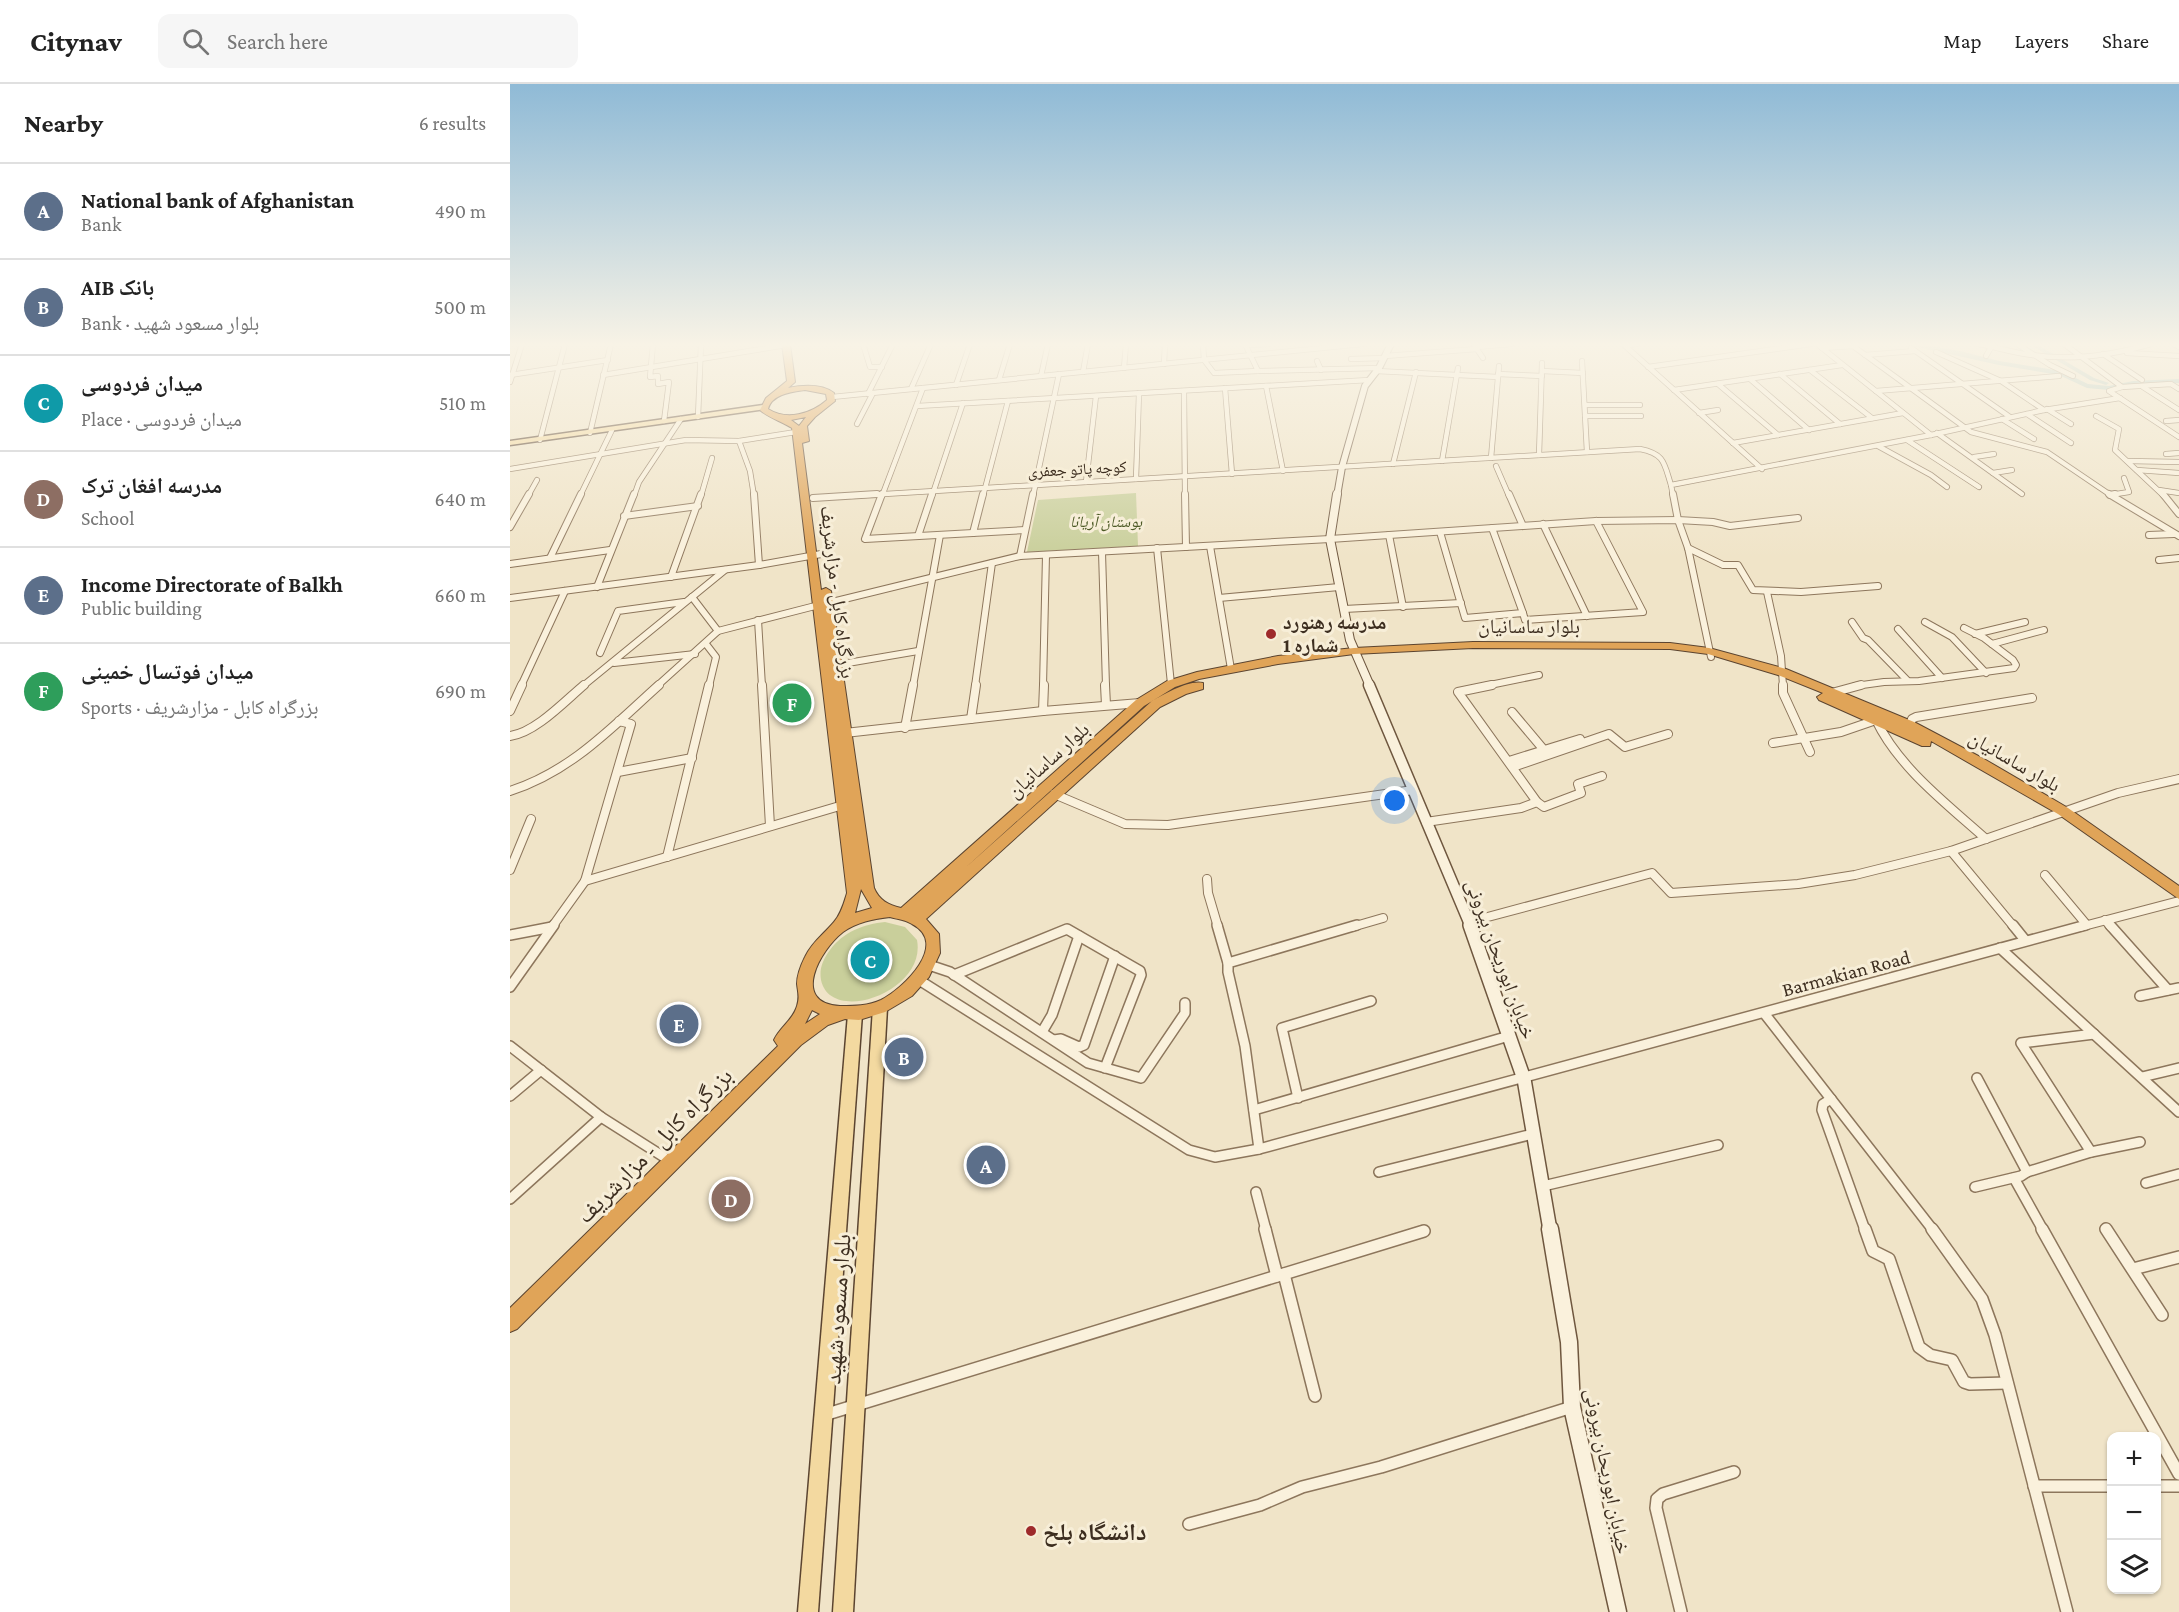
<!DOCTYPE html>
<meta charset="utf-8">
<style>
body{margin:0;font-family:"Crimson Pro","Noto Naskh Arabic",serif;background:#f6f6f6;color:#222}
.controls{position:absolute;right:18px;bottom:18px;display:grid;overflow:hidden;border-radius:12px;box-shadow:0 2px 4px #0004}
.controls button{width:54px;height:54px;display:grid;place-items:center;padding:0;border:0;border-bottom:2px solid #e0e0e0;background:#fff;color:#222;font:30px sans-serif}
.you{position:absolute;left:885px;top:717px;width:21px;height:21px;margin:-15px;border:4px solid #fff;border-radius:50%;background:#1a73e8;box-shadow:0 0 0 9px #1a73e833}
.badge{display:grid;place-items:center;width:39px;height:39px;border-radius:50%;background:#9e2a2b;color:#fff;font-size:20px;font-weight:700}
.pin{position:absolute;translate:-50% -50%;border:3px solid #fff;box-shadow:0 2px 6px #0006}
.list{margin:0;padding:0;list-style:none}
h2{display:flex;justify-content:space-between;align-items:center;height:78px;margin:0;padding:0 24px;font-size:26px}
h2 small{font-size:20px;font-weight:400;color:#767676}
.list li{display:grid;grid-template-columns:39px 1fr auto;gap:18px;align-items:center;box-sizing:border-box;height:96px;padding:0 24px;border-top:2px solid #e0e0e0}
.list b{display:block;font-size:22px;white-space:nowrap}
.list p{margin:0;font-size:20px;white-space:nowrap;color:#767676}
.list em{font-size:20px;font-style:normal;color:#767676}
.icon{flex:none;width:33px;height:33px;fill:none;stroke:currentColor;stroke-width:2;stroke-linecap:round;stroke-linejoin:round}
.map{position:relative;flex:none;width:1669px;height:1528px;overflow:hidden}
header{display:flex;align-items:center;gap:36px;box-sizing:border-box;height:84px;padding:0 30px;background:#fff;border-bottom:2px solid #e0e0e0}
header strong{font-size:28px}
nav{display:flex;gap:33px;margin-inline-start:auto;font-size:21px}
.search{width:420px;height:54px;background:#f6f6f6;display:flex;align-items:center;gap:15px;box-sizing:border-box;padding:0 21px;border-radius:12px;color:#767676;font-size:22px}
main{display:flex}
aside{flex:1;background:#fff}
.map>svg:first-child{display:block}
</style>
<header>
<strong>Citynav</strong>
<div class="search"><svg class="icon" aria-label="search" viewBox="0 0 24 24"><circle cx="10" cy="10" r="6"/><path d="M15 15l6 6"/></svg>Search here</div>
<nav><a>Map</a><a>Layers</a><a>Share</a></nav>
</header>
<main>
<aside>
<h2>Nearby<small>6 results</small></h2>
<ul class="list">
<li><span class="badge" style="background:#5c6f8a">A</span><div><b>National bank of Afghanistan</b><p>Bank</p></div><em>490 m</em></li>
<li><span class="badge" style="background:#5c6f8a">B</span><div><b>AIB بانک</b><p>Bank · بلوار مسعود شهید</p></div><em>500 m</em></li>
<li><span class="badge" style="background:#0f9aa8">C</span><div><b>میدان فردوسی</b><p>Place · میدان فردوسی</p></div><em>510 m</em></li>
<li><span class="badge" style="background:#8d6e63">D</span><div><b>مدرسه افغان ترک</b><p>School</p></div><em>640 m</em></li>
<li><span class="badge" style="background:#5c6f8a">E</span><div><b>Income Directorate of Balkh</b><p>Public building</p></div><em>660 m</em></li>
<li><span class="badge" style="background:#2e9e5b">F</span><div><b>میدان فوتسال خمینی</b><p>Sports · بزرگراه کابل - مزارشریف</p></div><em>690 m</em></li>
</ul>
</aside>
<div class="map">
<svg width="1669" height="1528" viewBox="0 0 1669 1528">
<rect width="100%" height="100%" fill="#f0e4c8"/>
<g fill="#c9cf9b">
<path d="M 626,409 L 628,462 L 517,468 L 528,416 Z"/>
<path d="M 375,838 L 395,843 L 407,856 C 417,907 321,942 311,896 C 309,885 313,875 320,866 C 333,848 354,840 375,838 Z"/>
</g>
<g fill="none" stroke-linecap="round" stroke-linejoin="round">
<g fill="#a9c4bc" fill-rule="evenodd">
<path d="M 1394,260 L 1407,260 L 1450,267 L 1489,277 L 1551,287 L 1578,300 L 1599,302 L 1623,297 L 1669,295 L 1669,299 L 1623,301 L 1599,306 L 1577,304 L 1549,291 L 1489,281 Z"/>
<path d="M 1519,260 L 1526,260 L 1584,294 L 1599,299 L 1596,301 L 1580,296 Z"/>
</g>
<g stroke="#8d765c" stroke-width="6">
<g id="street-far4">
<path d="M 143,260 L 140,293 L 148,292 L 148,300 L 159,298 L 154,337"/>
<path d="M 353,260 L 360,283 L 372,283"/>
<path d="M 693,260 L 694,276 L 704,289 L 748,287"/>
<path d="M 735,260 L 748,287 L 869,284"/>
<path d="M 1113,260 L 1252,385"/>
<path d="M 1307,260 L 1421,351"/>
<path d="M 1468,260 C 1486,263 1504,269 1522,271 C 1562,277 1603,271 1641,260"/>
<path d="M 1507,260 L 1540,281 L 1563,292"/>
<path d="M 1554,260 L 1612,303 L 1661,300 L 1669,305"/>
<path d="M 1664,260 L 1669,263"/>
<path d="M 736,261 L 759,260"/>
<path d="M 964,261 L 973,274"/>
<path d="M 1115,261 L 1127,260"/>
<path d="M 966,263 L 1001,260"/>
<path d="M 1312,264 L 1343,262 L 1461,348 L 1537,368 L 1602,412"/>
<path d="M 1401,264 L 1500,333"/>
<path d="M 1426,268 L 1491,297 L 1534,326"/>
<path d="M 1617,269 L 1669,272"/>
<path d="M 1593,270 L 1632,296"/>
<path d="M 1355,271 L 1405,267"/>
<path d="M 875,272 L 967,265"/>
<path d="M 1476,272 L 1483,260"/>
<path d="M 841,275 L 874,274"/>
<path d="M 807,277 L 811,286"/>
<path d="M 1072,277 L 1077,368"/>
<path d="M 654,280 L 655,260"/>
<path d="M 1138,283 L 1301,260"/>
<path d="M 614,284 L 616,260"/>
<path d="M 1300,286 L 1362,334"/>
<path d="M 866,287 L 988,293"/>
<path d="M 1032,287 L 1073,289"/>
<path d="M 573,288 L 578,260"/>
<path d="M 988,290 L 1032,292"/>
<path d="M 1270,290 L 1330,340"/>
<path d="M 0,291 L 98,276"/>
<path d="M 93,291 L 276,261"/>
<path d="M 531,292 L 538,260"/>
<path d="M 1240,295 L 1299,346"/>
<path d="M 489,296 L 500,260"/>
<path d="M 0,298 L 12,260"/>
<path d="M 1208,300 L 1268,351"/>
<path d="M 446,301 L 460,260"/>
<path d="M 756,302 L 773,387"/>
<path d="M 1612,303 L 1599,307 L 1669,353"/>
<path d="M 1633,303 L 1669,326"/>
<path d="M 715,304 L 722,390"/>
<path d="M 401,305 L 421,260"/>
<path d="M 1164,306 L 1332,281"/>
<path d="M 674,307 L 675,412"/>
<path d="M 1366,307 L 1549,292"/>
<path d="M 358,310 L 383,260"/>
<path d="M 322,313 L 852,260"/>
<path d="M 1075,321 L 1130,321"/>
<path d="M 407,322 L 859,296"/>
<path d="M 1537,325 L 1561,340"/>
<path d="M 1189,329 L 1208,326"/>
<path d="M 1517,330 L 1561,359"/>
<path d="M 1075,332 L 1131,332"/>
<path d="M 1586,332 L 1609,345 L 1605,366 L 1654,412"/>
<path d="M 188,333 L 191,260"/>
<path d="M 1492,335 L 1524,355"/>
<path d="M 1656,337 L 1669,336"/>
<path d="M 347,340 L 363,309"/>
<path d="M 80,349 L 101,260"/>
<path d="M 1427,349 L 1512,410"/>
<path d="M 30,356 L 55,260"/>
<path d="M 1397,356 L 1469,403"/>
<path d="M 229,357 L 240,387 L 244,412"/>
<path d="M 1223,359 L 1393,329"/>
<path d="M 1368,362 L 1421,391 L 1437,403"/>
<path d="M 1656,370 L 1669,369"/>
<path d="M 1029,371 L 1032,279"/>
<path d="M 1464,373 L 1484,370"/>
<path d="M 981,374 L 989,282"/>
<path d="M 932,377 L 948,284"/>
<path d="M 1618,377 L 1669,378"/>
<path d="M 883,380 L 906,288"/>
<path d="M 986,382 L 999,412"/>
<path d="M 0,385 L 176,356 L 229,357 L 286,348"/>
<path d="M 1627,386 L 1669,389"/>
<path d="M 1483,389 L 1502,386"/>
<path d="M 626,395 L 629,309"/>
<path d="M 576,398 L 586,312"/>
<path d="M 1649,406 L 1669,409"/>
<path d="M 1600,411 L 1619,408 L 1614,394"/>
<path d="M 18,412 L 27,396"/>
<path d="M 70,412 L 102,346"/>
<path d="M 124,412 L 129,398 L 171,335"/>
<path d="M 191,412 L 202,374"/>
<path d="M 341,412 L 1130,365 C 1155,370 1154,379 1161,401"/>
<path d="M 372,412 L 413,304"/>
<path d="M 422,412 L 453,319"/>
<path d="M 473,412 L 498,317"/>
<path d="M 523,412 L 549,290"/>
<path d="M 1163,412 L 1161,401 L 1421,351 L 1534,326 L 1610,314"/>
</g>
</g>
<g stroke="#8d765c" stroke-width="8">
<g id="street-far3">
<path d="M 244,410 L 249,481"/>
<path d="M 372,410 L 355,455 L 515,446"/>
<path d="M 675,410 L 676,463"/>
<path d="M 999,410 L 1013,442"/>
<path d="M 1163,410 L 1168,436 L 1178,464 L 1201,573"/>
<path d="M 1599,410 L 1669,452"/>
<path d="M 1653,410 L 1669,430"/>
<path d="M 1600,411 L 1605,410"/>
<path d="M 303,414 L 367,410"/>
<path d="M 114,432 L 188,422"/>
<path d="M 1033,440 L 1077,532"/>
<path d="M 0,443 L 19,410"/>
<path d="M 982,444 L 1013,529"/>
<path d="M 930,448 L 955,534 L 1013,529 L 1015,536 L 1133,528 L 1086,437"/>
<path d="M 463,449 L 473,410"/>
<path d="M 879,451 L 893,523"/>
<path d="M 1639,451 L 1664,450"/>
<path d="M 408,452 L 422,410"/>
<path d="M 700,462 L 721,585"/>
<path d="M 647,464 L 661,600"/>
<path d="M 1178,464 L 1213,481 L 1228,481 L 1243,506 L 1291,508 L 1368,502"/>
<path d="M 592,468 L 596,602"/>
<path d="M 510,472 L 523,410"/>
<path d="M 40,474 L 71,410"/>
<path d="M 1649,476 L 1669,474"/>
<path d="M 0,480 L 100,466"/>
<path d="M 161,493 L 191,410"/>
<path d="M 87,503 L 124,410"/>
<path d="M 1257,508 L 1271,572 L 1273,602"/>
<path d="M 182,513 L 208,547"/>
<path d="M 0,514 L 249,481 L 311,470"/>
<path d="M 709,514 L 829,503"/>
<path d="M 318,519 L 510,472 L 820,455 L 1086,437 L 1168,436 L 1203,438 L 1220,442 L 1288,434"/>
<path d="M 834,525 L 951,519"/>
<path d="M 248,536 L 252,602"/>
<path d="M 1342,538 L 1353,554 L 1358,556 L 1397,596"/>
<path d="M 1415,538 L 1442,553 L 1476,589"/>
<path d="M 1388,545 L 1432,594"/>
<path d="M 1465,550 L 1515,538"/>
<path d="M 196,560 L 206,573 L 199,602"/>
<path d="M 1482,560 L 1534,546"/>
<path d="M 90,569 L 108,527 L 174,518"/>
<path d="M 104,579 L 185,570"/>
<path d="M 326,581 L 408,567"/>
<path d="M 11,602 L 55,507"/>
<path d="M 73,602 L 215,486"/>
<path d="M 147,602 L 208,547 L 309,521"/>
<path d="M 403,602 L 430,451"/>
<path d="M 465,602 L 482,479"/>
<path d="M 533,602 L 536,471"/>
<path d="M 975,602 L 1029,591"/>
<path d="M 1345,602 L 1374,598 L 1409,597 L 1504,584 L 1506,581 L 1503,576 L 1474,554 L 1454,544"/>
</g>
</g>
<g stroke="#8d765c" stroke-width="10">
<g id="street-far2">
<path d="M 252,601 L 260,742"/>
<path d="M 595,601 L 596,621"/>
<path d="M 982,601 L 948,608 L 1027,718"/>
<path d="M 1273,601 L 1273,609 L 1300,668"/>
<path d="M 1318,610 L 1351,601"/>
<path d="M 0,627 L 12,601"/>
<path d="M 533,627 L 534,601"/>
<path d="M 1002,628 L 1034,666"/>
<path d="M 461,635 L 466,601"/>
<path d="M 1400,641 L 1402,635 L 1406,633 L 1522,614"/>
<path d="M 395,644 L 403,601"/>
<path d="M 335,649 L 533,627 L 630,619"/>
<path d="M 0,652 C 25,649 55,617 74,601"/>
<path d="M 1263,659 L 1331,648 L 1366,636 C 1389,684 1437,720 1476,755"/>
<path d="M 999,677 L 1070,655"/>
<path d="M 1003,683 L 1099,650 L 1115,663 L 1158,650"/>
<path d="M 108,688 L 182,674"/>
<path d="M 0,707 C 62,687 102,643 149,601"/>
<path d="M 544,710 L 615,740 L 658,741 L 903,706"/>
<path d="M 916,738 L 1011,724 L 1027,718 L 1034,723 L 1071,709 L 1068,700 L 1092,692"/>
<path d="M 1441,767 L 1504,843"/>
<path d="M 157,773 L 199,601"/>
<path d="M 0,786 L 21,735"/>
<path d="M 1535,791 L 1576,840"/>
<path d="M 697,795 L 698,809 L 708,843"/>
<path d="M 75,797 L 333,721"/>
<path d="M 1595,836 L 1601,843"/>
<path d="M 959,838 L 1142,789 L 1161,809 L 1288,800 L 1345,791 L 1441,767 L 1608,709 L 1669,695"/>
<path d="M 42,843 L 75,797 L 121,640 L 109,637"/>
<path d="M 842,843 L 873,834"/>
<path d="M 1570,843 L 1669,817"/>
</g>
</g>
<g stroke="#8d765c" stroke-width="12">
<g id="street-far1">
<path d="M 707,841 L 718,879"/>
<path d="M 1503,841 L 1515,856"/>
<path d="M 1600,841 L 1658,906"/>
<path d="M 0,851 L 42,843"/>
<path d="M 1490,864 L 1669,1028"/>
<path d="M 419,881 L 440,888 L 578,979 L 631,994 L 675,929 L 675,919"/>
<path d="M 444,891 L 557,845 L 630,887 L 631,891 L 595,984"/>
<path d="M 409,896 L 679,1066 L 705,1073 L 749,1065 L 1576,841"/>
<path d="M 0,903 L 44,841"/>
<path d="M 1630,912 L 1669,904"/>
<path d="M 1254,929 L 1423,1146"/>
<path d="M 532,948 L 542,931 L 569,852"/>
<path d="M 544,956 L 551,955 L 569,963 L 574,961 L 605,872"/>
<path d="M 0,962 L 91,1033 L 154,1073"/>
<path d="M 1632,993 L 1669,984"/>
<path d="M 1467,994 L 1517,1088"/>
<path d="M 0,1012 L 31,986"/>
<path d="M 788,1014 L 772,944 L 861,917"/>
<path d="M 1321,1015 L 1313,1020 L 1312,1026 L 1355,1146"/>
<path d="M 744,1026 L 999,952"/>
<path d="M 749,1065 L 735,962 L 718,888 L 718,879 L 847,841"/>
<path d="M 1581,1068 L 1511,959 L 1584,950"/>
<path d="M 869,1088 L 1023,1050"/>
<path d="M 1504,1094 L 1533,1146"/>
<path d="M 1636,1099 L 1669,1090"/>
<path d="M 1033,1102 L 1208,1061"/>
<path d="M 1465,1103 L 1511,1092 L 1517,1088 L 1581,1068 L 1630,1058"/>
<path d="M 746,1108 L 756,1146"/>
<path d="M 0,1115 L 91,1033"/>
</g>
</g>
<g stroke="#8d765c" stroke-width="14">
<g id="street">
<path d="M 755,1145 L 767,1192"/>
<path d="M 1355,1145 L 1363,1167 L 1379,1175 L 1409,1263 L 1420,1271 L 1442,1276 L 1454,1298 L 1460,1300 L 1497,1299"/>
<path d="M 1422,1145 L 1472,1215 L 1485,1251 L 1557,1528"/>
<path d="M 1532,1145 L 1669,1390"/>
<path d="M 1596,1145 L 1652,1231"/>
<path d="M 1623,1185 L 1669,1173"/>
<path d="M 774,1190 L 805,1312"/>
<path d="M 314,1331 L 914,1147"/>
<path d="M 1524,1402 L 1602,1402"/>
<path d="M 1646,1402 L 1669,1402"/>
<path d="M 679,1440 L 750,1421 L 792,1403 L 871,1383 L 1062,1323"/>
<path d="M 1171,1528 L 1146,1424 L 1147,1415 L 1153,1410 L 1224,1388"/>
</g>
</g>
<g stroke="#6f573f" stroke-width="8">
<path id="secondary-far4" d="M 827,412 L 832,383 L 855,302 L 869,284 L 881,260"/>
</g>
<g stroke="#6f573f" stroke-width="10">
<path id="secondary-far3" d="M 827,410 L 820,455 L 840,556 L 860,602"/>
</g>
<g stroke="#6f573f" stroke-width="13">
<path id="secondary-far2" d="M 859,601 L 961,843"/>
</g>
<g stroke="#6f573f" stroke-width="16">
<path id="secondary-far1" d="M 960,841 L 1014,995 L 1040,1146"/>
</g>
<g stroke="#6f573f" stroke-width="19">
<path id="secondary" d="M 1040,1145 L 1059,1258 L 1062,1323 L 1108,1528"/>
</g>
<g stroke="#5b4430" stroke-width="3">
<g id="primary">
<path d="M 253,321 L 257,323 L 256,325 L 0,361 L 0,357 Z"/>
<path d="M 370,918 L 375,920 L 377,924 L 343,1528 L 323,1528 L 363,924 L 365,920 Z"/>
<path d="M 345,924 L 350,926 L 352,930 L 308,1528 L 288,1528 L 338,930 L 340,926 Z"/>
</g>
</g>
<g stroke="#5b4430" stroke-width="2">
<path id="highway" d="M 272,260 L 280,260 L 285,298 L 278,304 C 293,301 312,300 324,309 L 325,317 L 305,333 L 297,342 L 299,357 L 292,359 L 311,506 L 316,504 L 321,507 L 364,804 C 369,816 378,821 391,824 L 626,616 L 657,597 L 687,588 L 768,572 L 844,564 L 963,558 L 1160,559 L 1199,564 L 1276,585 L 1404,638 L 1474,675 L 1558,724 L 1669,802 L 1669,815 L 1548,730 L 1421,657 L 1420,662 L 1412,662 L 1309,616 L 1307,613 L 1313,609 L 1268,591 L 1198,570 L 1160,565 L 963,564 L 844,570 L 768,580 L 689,595 L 665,603 L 634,622 L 454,785 L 642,617 C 656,610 677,596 693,599 L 693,605 L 676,610 L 650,623 L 416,835 L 429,850 L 430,869 L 419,893 L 402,912 L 375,928 L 349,936 L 335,935 L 318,941 L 291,961 L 7,1245 L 0,1248 L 0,1224 L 268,962 L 264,956 C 270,943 283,936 287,922 C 290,913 288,909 287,900 C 287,891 291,881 295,873 C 302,858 314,850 324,838 C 331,830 334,819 337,809 L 282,344 C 271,337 259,334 250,326 L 256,314 L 277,297 ZM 295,306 L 316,310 L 317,316 C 301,330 277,337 258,325 C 262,310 281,308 295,306 ZM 296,333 L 289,342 L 281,336 ZM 351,805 L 362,824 L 345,829 ZM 380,833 C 387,835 396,836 402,840 C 440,860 393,905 371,916 C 358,922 344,922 330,922 C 280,919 310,866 333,848 C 347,838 363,835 380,833 ZM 302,926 L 310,930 L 295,940 Z"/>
</g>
<use href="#street-far4" stroke="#faf1dc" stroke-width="4.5"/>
<use href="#street-far3" stroke="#faf1dc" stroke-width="6"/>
<use href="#street-far2" stroke="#faf1dc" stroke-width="8"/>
<use href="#street-far1" stroke="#faf1dc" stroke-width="9"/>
<use href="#street" stroke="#faf1dc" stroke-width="11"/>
<use href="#secondary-far4" stroke="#faf1dc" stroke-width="6"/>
<use href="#secondary-far3" stroke="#faf1dc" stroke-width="8"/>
<use href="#secondary-far2" stroke="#faf1dc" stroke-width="10"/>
<use href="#secondary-far1" stroke="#faf1dc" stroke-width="13"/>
<use href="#secondary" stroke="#faf1dc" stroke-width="16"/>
<use href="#primary" fill="#f3d9a0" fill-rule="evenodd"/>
<use href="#highway" fill="#e0a458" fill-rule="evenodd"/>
</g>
<linearGradient id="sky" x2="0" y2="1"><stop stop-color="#8fbad6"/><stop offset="0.55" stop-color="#f8f3e6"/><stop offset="1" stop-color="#f8f3e6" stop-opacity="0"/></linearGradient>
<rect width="1669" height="474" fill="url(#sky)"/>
<g fill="#9e2a2b" stroke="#f7eed8" stroke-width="2">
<circle cx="761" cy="550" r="6"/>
<circle cx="521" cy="1447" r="6"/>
</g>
<g text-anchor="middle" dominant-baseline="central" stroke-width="6" stroke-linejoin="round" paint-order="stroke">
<g font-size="16" fill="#3d2e20" stroke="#f7eed8">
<text transform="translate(567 385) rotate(-3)">کوچه پاتو جعفری</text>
</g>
<g font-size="16" font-style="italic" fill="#4d5a26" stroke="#f7eed8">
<text x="596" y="437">بوستان آریانا</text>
</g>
<g font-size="20" fill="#3d2e20" stroke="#f7eed8">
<text transform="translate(328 508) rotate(83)">بزرگراه کابل - مزارشریف</text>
<text x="1019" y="542">بلوار ساسانیان</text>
<text transform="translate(538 676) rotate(-42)">بلوار ساسانیان</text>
<text transform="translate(1505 677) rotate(30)">بلوار ساسانیان</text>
<text transform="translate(991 875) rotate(70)">خیابان ابوریحان بیرونی</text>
<text transform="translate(1336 889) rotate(-15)">Barmakian Road</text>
<text transform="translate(1098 1387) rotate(79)">خیابان ابوریحان بیرونی</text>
</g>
<g font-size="20" font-weight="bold" fill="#3d2e20" stroke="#f7eed8" text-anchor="start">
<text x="773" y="538">مدرسه رهنورد<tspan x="773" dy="23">شماره 1</tspan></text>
</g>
<g font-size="24" fill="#3d2e20" stroke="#f7eed8">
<text transform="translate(144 1061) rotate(-45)">بزرگراه کابل - مزارشریف</text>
<text transform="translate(327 1225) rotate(-86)">بلوار مسعود شهید</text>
</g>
<g font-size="24" font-weight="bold" fill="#3d2e20" stroke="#f7eed8" text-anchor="start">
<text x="533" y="1447">دانشگاه بلخ</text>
</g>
</g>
</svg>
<div class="controls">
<button>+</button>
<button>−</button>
<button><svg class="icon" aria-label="layers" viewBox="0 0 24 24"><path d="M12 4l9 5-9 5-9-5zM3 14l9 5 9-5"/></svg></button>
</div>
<div class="you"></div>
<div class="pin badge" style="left:476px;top:1081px;background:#5c6f8a">A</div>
<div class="pin badge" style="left:394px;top:973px;background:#5c6f8a">B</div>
<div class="pin badge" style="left:360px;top:876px;background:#0f9aa8">C</div>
<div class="pin badge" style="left:221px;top:1115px;background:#8d6e63">D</div>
<div class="pin badge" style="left:169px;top:940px;background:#5c6f8a">E</div>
<div class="pin badge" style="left:282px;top:619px;background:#2e9e5b">F</div>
</div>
</main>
